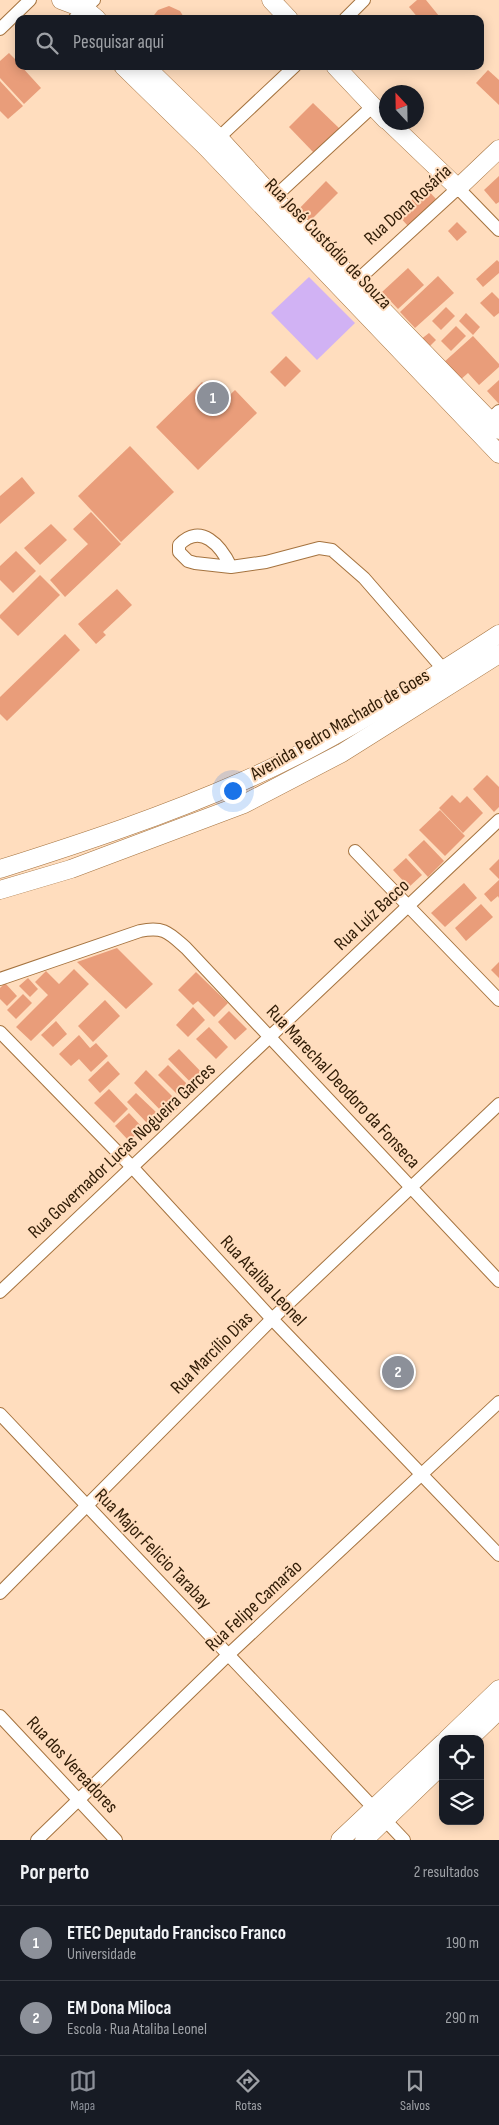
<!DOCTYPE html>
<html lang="pt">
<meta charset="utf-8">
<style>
body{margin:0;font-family:"Sofia Sans Condensed",sans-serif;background:#20242c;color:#f1f3f6}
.controls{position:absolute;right:15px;bottom:15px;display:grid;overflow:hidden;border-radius:10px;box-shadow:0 2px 12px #0003}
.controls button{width:45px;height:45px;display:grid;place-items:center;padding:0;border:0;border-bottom:1px solid #363941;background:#171b24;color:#f1f3f6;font:25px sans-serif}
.compass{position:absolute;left:379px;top:85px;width:45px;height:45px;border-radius:50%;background:#171b24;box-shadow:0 2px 12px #0003;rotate:338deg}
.you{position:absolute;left:232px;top:790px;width:18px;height:18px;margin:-12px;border:4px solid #fff;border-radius:50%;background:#1a73e8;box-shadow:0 0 0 8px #1a73e833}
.badge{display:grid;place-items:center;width:32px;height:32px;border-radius:50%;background:#8c9099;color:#fff;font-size:16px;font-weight:700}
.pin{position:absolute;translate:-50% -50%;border:2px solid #fff;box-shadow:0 1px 5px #0006}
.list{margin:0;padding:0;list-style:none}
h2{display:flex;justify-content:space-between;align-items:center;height:65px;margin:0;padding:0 20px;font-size:21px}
h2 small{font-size:16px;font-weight:400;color:#9ea1a6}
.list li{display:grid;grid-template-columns:32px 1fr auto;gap:15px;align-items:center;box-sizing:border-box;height:75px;padding:0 20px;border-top:1px solid #363941}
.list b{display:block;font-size:19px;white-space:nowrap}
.list p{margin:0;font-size:16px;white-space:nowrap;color:#9ea1a6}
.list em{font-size:16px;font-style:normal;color:#9ea1a6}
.icon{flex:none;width:28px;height:28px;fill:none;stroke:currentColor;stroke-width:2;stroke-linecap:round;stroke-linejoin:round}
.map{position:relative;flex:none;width:499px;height:1840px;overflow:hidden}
.search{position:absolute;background:#171b24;box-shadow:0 2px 12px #0003;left:15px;right:15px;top:15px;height:55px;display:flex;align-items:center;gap:12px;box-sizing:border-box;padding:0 18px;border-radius:10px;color:#9ea1a6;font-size:19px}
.sheet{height:215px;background:#171b24}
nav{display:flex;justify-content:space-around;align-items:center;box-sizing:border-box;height:70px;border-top:1px solid #363941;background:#171b24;font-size:14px;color:#9ea1a6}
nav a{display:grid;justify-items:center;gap:2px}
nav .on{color:#8c9099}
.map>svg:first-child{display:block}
</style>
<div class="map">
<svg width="499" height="1840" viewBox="0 0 499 1840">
<rect width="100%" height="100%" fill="#ffddbe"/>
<path fill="#d1b2f4" d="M 309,277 L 355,323 L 317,360 L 271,313 Z"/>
<g fill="#e99d7a">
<path d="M 417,0 L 426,0 L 439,16 L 435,19 L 419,19 L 409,7 Z"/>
<path d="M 169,6 L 180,11 L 185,19 L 151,19 L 158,10 Z"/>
<path d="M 9,53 L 19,63 L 19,66 L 21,66 L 41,88 L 24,104 L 0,78 L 0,61 Z"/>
<path d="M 488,70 L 499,80 L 499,105 L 476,83 Z"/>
<path d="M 0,81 L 23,106 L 8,119 L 0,111 Z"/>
<path d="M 313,103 L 340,129 L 315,154 L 289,127 Z"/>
<path d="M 499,176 L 499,202 L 496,204 L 484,190 Z"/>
<path d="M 326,181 L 338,193 L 306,225 L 294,214 Z"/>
<path d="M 425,187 L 436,199 L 408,226 L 397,214 Z"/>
<path d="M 457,222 L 467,232 L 457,241 L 448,231 Z"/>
<path d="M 497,260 L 499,262 L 499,273 L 483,287 L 476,279 Z"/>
<path d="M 408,268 L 424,285 L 398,309 L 382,292 Z"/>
<path d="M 438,276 L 454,293 L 415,328 L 400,312 Z"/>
<path d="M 492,292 L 499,299 L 499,313 L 494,317 L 480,303 Z"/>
<path d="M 446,307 L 455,316 L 441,330 L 432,321 Z"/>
<path d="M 466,313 L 480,327 L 473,335 L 459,321 Z"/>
<path d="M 456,326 L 466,336 L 451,351 L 441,341 Z"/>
<path d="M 429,333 L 436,340 L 428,348 L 420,340 Z"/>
<path d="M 473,336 L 499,364 L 499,367 L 479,385 L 468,373 L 459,381 L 443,363 Z"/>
<path d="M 286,356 L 301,371 L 285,387 L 270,372 Z"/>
<path d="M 499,380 L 499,404 L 487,391 Z"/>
<path d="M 202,382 L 212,391 L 207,396 L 217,407 L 235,390 L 257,413 L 198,470 L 156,427 Z"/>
<path d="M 130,446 L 174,492 L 121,542 L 78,496 Z"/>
<path d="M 22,477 L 35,493 L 0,524 L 0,496 Z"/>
<path d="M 91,512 L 121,544 L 65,597 L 50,580 L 88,544 L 73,529 Z"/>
<path d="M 51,524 L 67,540 L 40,565 L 24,548 Z"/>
<path d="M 16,551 L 36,571 L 13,593 L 0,580 L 0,566 Z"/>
<path d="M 40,575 L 60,595 L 18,636 L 0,618 L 0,615 Z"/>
<path d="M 117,589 L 132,605 L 103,632 L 106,635 L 96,644 L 78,624 Z"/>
<path d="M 65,634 L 80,650 L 7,721 L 0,714 L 0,697 Z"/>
<path d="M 487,775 L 499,787 L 499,807 L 494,812 L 473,789 Z"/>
<path d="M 452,795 L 460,803 L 467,796 L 483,813 L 463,833 L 439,808 Z"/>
<path d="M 440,810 L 465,836 L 445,856 L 419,830 Z"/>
<path d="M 424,840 L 444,861 L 428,877 L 408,855 Z"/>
<path d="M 406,858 L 422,875 L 409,887 L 393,870 Z"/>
<path d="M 499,859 L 499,879 L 489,869 Z"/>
<path d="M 499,880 L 499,898 L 498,896 L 491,902 L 484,894 Z"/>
<path d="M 464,883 L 477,898 L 445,927 L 431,913 Z"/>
<path d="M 481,904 L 493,917 L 466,941 L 455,928 Z"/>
<path d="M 117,948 L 153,984 L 126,1009 L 77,962 Z"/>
<path d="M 499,962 L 499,978 L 491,970 Z"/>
<path d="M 74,969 L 89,984 L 31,1041 L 16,1027 L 48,995 L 35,982 L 46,971 L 59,984 Z"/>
<path d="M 196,972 L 228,1003 L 214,1017 L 198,1001 L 193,1005 L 178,990 Z"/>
<path d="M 28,978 L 38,989 L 30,997 L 19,986 Z"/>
<path d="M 5,983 L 17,996 L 7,1006 L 0,999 L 0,988 Z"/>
<path d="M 23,994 L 32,1003 L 16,1019 L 7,1010 Z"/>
<path d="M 105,1000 L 120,1016 L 93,1042 L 78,1026 Z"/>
<path d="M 193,1007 L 205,1020 L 188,1037 L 176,1025 Z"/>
<path d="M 229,1011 L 247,1029 L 235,1040 L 218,1022 Z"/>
<path d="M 56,1021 L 67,1034 L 53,1047 L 41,1035 Z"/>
<path d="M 209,1027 L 228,1047 L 216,1059 L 196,1039 Z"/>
<path d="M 79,1035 L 90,1048 L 96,1043 L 108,1056 L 91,1072 L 79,1059 L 71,1066 L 59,1054 Z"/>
<path d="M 179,1049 L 207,1078 L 197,1089 L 168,1059 Z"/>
<path d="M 108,1061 L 120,1074 L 100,1093 L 88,1080 Z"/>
<path d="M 168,1065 L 189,1086 L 179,1096 L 158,1075 Z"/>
<path d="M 146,1070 L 181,1105 L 168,1118 L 134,1083 Z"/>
<path d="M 109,1089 L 128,1109 L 114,1123 L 94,1103 Z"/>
<path d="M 136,1093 L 157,1113 L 147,1123 L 127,1102 Z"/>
<path d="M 129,1113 L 143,1128 L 129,1141 L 115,1126 Z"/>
</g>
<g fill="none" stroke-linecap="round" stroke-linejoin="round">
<g stroke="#a5733f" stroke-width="14">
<g id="street">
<path d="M 75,18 L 94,0"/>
<path d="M 345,19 L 364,0"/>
<path d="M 0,29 L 30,0"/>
<path d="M 212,144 L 295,66"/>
<path d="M 268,203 L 373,106"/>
<path d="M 350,287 L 458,188 L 499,230"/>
<path d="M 484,425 L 499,411"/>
<path d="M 231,567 C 221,546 201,522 179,545 L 179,552 L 188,561 L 195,563 L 231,567 L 266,562 L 319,548 L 332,550 L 364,578 L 444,670"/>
<path d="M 355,851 L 499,1000"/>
<path d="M 0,979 L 140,931 C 164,926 169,933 186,948 L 499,1281"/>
<path d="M 0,1032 L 133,1168 L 272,1319 L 499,1555"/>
<path d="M 0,1292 L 499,820"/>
<path d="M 0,1414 L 404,1840"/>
<path d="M 0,1593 L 272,1319 L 499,1104"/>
<path d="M 0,1716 L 116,1840"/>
<path d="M 37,1840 L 228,1655 L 499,1402"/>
</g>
</g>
<g stroke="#a5733f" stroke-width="19">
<g id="secondary">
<path d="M 61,0 L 85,9 L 97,19"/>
<path d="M 271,0 L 289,19"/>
<path d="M 123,66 L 207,148 L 499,454"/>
<path d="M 145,66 L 219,138 L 273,197 L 499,430"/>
<path d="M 335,66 L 386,120"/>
<path d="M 389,122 L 458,188 L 499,149"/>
<path d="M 0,869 C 82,843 164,816 243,781 C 333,742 417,687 499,634"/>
<path d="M 0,890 L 71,869 L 244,804 L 342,753 L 499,654"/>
<path d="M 447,1739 L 499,1689"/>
<path d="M 469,1739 L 499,1710"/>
<path d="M 340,1840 L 443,1743"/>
<path d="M 364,1840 L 443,1764"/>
</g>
</g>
<use href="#street" stroke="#fff" stroke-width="12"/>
<use href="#secondary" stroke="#fff" stroke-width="18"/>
</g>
<g text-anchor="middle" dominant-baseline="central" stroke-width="4" stroke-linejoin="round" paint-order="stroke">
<g font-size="19" fill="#301c06" stroke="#ffddbe">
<text transform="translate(408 205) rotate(-42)">Rua Dona Rosária</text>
<text transform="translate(328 244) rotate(46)">Rua José Custódio de Souza</text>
<text transform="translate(340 725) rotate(-30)">Avenida Pedro Machado de Goes</text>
<text transform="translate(372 915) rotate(-43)">Rua Luíz Bacco</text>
<text transform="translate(343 1087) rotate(47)">Rua Marechal Deodoro da Fonseca</text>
<text transform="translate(122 1151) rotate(-43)">Rua Governador Lucas Nogueira Garces</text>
<text transform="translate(263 1281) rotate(47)">Rua Ataliba Leonel</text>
<text transform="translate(212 1353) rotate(-45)">Rua Marcílio Dias</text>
<text transform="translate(153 1549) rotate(46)">Rua Major Felicio Tarabay</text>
<text transform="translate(254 1606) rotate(-43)">Rua Felipe Camarão</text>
<text transform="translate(72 1765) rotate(47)">Rua dos Vereadores</text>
</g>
</g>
</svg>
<div class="controls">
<button><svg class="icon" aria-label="locate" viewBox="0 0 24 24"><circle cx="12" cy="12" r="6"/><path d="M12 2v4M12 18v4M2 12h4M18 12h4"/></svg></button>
<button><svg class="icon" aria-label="layers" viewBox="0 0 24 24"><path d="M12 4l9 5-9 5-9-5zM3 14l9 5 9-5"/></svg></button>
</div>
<svg class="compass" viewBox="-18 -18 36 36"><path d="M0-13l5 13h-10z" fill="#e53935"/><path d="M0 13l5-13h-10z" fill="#9ea1a6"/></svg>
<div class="you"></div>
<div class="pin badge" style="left:213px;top:398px">1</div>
<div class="pin badge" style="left:398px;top:1372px">2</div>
<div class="search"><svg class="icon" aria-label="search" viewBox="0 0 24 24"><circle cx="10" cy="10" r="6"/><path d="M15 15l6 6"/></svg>Pesquisar aqui</div>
</div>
<section class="sheet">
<h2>Por perto<small>2 resultados</small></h2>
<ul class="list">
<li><span class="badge">1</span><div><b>ETEC Deputado Francisco Franco</b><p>Universidade</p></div><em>190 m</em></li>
<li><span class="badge">2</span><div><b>EM Dona Miloca</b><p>Escola · Rua Ataliba Leonel</p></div><em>290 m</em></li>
</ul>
</section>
<nav>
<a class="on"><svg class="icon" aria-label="map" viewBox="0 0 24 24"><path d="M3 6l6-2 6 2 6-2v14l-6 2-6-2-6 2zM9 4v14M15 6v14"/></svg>Mapa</a>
<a><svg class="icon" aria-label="directions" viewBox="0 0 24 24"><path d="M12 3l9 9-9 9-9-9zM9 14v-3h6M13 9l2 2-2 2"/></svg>Rotas</a>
<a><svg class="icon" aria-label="saved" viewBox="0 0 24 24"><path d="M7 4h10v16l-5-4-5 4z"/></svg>Salvos</a>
</nav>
